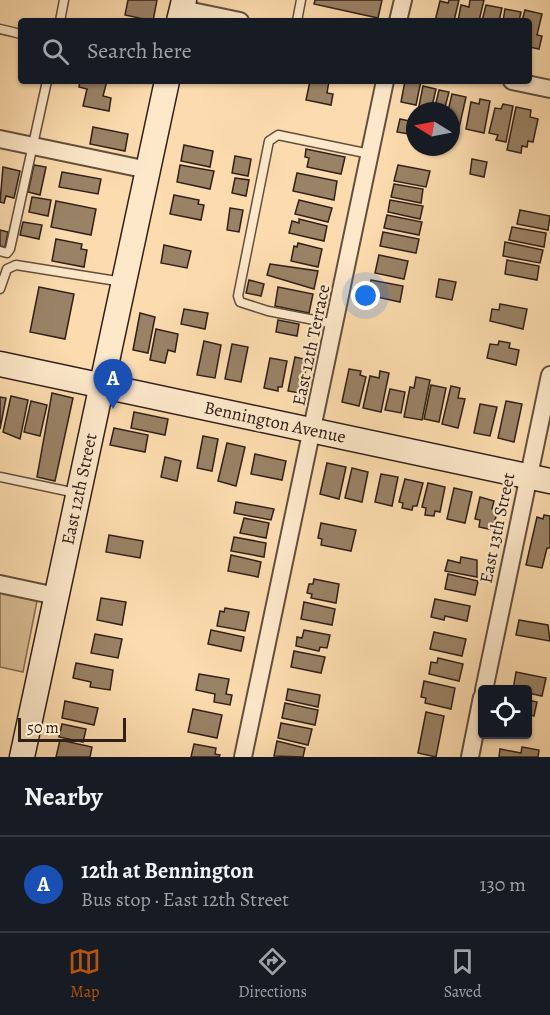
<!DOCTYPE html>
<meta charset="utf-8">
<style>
body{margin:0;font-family:Alegreya,serif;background:#242831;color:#f1f3f6}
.controls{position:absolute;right:18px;bottom:18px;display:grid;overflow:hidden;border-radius:6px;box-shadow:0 2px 4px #0004}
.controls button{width:54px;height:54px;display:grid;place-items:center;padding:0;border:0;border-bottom:2px solid #363941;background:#171b24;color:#f1f3f6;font:30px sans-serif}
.compass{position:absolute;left:406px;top:102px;width:54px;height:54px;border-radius:50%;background:#171b24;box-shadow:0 2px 4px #0004;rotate:280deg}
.scale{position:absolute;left:18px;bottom:15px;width:108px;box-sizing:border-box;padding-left:6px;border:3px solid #302018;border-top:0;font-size:16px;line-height:21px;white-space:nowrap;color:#302018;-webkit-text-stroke:4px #fde8ca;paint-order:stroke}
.you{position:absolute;left:366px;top:296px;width:21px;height:21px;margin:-15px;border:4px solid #fff;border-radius:50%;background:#1a73e8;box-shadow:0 0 0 9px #1a73e833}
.badge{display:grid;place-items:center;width:39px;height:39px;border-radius:50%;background:#b45309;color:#fff;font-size:20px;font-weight:700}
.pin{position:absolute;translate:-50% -50px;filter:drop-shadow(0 2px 3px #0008)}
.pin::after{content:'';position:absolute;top:32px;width:21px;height:18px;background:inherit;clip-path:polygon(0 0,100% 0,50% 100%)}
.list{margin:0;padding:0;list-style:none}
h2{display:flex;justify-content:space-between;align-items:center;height:78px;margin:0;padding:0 24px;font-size:26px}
h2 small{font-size:20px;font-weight:400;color:#9ea1a6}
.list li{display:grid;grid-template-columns:39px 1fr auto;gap:18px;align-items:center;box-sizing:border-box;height:96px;padding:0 24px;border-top:2px solid #363941}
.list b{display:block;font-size:22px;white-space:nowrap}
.list p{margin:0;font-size:20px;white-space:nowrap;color:#9ea1a6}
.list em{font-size:20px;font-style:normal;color:#9ea1a6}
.icon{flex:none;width:33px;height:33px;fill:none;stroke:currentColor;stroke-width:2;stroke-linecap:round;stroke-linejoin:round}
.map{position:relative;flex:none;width:550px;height:757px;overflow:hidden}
.search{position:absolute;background:#171b24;box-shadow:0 2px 4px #0004;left:18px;right:18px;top:18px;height:66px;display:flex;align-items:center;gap:15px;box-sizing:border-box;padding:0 21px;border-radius:6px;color:#9ea1a6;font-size:22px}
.sheet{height:174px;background:#171b24}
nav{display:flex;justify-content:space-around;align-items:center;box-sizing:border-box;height:84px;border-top:2px solid #363941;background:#171b24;font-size:16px;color:#9ea1a6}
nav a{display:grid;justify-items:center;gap:3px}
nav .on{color:#b45309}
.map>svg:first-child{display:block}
</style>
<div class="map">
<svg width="550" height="757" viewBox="0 0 550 757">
<rect width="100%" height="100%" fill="#fcdcae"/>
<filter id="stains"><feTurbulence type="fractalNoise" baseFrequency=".00333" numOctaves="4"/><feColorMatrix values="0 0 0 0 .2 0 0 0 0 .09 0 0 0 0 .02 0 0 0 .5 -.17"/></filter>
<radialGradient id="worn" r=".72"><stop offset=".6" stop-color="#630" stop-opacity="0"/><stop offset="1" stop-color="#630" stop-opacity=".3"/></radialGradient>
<path fill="#d9bc94" stroke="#846e56" stroke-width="1.5" d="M 0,593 L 37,601 L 23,672 L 0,667 Z"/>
<g fill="#9a8266" stroke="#302018" stroke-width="1.5">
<path d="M 128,0 L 157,0 L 153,21 L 125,15 Z"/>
<path d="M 315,0 L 382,0 L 378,18 L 314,4 Z"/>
<path d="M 449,0 L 459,0 L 454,21 L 435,21 L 440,1 L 448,3 Z"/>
<path d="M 470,0 L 484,0 L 479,21 L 458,21 L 461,5 L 469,7 Z"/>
<path d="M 486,5 L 502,8 L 499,21 L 482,21 Z"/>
<path d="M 505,9 L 521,12 L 519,21 L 503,21 Z"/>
<path d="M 525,10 L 542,14 L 537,35 L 542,36 L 539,49 L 529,47 L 529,21 L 522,21 Z"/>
<path d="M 80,81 L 107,81 L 103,96 L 111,98 L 109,111 L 83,106 L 87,89 L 79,87 Z"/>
<path d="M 310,81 L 329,81 L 327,93 L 333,94 L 331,105 L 306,100 Z"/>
<path d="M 405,81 L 421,81 L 416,105 L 401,102 Z"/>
<path d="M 423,86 L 436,89 L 431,111 L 418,111 Z"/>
<path d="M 439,90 L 449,92 L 444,111 L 434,111 Z"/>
<path d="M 452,94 L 466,97 L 459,128 L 451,126 L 451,111 L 448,111 Z"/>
<path d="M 480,99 L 490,101 L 484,133 L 466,129 L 471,102 L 479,104 Z"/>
<path d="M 503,104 L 513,106 L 506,142 L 496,140 L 498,135 L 489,133 L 495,108 L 501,109 Z"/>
<path d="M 516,107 L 531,110 L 530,117 L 538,119 L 533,142 L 528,141 L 527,147 L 522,146 L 521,153 L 507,150 Z"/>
<path d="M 400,119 L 415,122 L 415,135 L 397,132 Z"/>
<path d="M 93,127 L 128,134 L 125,151 L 90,144 Z"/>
<path d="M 184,145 L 213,151 L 210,167 L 181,161 Z"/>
<path d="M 306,149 L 345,157 L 341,174 L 307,167 L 309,158 L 305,157 Z"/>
<path d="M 235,156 L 251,159 L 248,176 L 232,173 Z"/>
<path d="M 472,159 L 487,162 L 484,177 L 470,174 Z"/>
<path d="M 34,165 L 46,167 L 40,195 L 28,192 Z"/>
<path d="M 180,165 L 214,171 L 210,189 L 177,182 Z"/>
<path d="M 398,165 L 430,171 L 426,187 L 394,181 Z"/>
<path d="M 3,167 L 20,171 L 14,198 L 6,196 L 4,203 L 0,202 Z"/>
<path d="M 62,172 L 101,179 L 98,194 L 59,187 Z"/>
<path d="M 297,173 L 337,181 L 334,200 L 293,191 Z"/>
<path d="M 235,178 L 249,180 L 246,196 L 232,193 Z"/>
<path d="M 394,184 L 423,189 L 421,203 L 391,197 Z"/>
<path d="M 174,195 L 199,200 L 198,204 L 204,205 L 201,220 L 170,214 Z"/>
<path d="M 32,197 L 51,200 L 48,216 L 29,212 Z"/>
<path d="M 299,200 L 332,208 L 328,222 L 295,214 Z"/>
<path d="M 390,200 L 423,206 L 420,219 L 388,212 Z"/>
<path d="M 56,201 L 96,209 L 91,235 L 51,227 Z"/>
<path d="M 230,208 L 243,210 L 239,232 L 227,230 Z"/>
<path d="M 520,210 L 550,216 L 548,230 L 517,224 Z"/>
<path d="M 387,215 L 422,222 L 419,235 L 384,228 Z"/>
<path d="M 299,219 L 327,226 L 324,241 L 289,233 L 292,221 L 299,223 Z"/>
<path d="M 23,222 L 42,225 L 39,239 L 20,235 Z"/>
<path d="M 512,227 L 546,233 L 544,247 L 509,240 Z"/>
<path d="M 0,230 L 8,232 L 5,247 L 0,246 Z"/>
<path d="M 383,232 L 419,239 L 416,253 L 380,246 Z"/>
<path d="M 56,239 L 82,244 L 81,249 L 87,250 L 84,267 L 52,261 Z"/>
<path d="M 505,242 L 543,250 L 540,263 L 503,256 Z"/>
<path d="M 298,243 L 322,249 L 318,267 L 291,261 L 294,246 L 297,247 Z"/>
<path d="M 164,245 L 191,251 L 187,268 L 161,263 Z"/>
<path d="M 379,255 L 408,261 L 404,279 L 375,273 Z"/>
<path d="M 507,260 L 539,266 L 537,280 L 505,274 Z"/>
<path d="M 270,264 L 318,271 L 314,289 L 267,275 Z"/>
<path d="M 439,279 L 456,282 L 452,300 L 436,297 Z"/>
<path d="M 249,280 L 264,284 L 261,296 L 246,293 Z"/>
<path d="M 371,280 L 403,286 L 400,302 L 368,295 Z"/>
<path d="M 39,287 L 74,294 L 65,339 L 30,332 Z"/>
<path d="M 278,287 L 313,294 L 309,313 L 275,306 Z"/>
<path d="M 500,304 L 527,309 L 523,329 L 490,321 L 492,309 L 499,310 Z"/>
<path d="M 184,309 L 208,313 L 205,329 L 181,324 Z"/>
<path d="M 140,313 L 155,317 L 148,353 L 133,350 Z"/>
<path d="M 278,320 L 299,324 L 297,336 L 276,332 Z"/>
<path d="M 156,329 L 178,334 L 175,352 L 168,350 L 165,363 L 150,360 Z"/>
<path d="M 204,341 L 221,345 L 215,378 L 197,375 Z"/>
<path d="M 499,341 L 510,343 L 509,348 L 519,350 L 516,365 L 487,358 L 490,344 L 498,345 Z"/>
<path d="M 232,344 L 248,347 L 241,382 L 225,379 Z"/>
<path d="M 295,357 L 308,360 L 304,378 L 308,379 L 305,394 L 288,391 Z"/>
<path d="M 270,358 L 287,361 L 282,387 L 278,387 L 278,391 L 264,388 Z"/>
<path d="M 349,369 L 361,371 L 360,375 L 366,377 L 359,406 L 342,402 Z"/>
<path d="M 380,371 L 389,373 L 381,412 L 363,408 L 370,376 L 379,378 Z"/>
<path d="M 416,377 L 430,380 L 422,420 L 404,417 L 410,387 L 414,388 Z"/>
<path d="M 431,385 L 446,388 L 439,422 L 424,419 Z"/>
<path d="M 451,386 L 460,388 L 458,398 L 465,399 L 458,428 L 442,424 Z"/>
<path d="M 390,389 L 405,392 L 401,413 L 385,410 Z"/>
<path d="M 52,393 L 73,398 L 55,481 L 37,477 Z"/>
<path d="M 11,396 L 28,400 L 20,439 L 3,432 Z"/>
<path d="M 0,397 L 6,398 L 0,429 Z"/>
<path d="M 31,401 L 47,405 L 40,436 L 24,432 Z"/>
<path d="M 506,401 L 522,404 L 514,442 L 498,438 Z"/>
<path d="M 480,404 L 497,407 L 490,436 L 474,433 Z"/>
<path d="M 134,412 L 168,419 L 165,435 L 131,428 Z"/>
<path d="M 114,428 L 148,435 L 145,452 L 110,445 Z"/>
<path d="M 203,436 L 218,439 L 212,471 L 197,468 Z"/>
<path d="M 227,443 L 245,447 L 236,486 L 218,481 Z"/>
<path d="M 255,454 L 286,461 L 282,480 L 251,474 Z"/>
<path d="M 165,457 L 181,461 L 177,481 L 161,477 Z"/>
<path d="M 327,463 L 346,467 L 339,499 L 320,494 Z"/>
<path d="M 352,468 L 368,472 L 362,502 L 345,498 Z"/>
<path d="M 381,474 L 398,477 L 392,506 L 375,502 Z"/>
<path d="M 405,479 L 423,483 L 417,506 L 413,506 L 412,510 L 402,508 L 403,503 L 399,502 Z"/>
<path d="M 428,483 L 445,487 L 440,512 L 435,511 L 434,516 L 425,515 L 426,508 L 422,507 Z"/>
<path d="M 454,488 L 472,492 L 465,523 L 447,519 Z"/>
<path d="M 480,497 L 494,501 L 492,509 L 498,510 L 495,520 L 500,521 L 498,531 L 479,527 L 480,520 L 475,519 Z"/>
<path d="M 236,502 L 274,509 L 271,520 L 234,513 Z"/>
<path d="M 544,515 L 550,516 L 550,548 L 547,548 L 542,568 L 526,565 L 537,517 L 543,519 Z"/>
<path d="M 244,518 L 269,523 L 266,538 L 240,533 Z"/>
<path d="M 321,523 L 356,530 L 351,551 L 321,545 L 322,539 L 318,538 Z"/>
<path d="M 109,535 L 143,541 L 140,558 L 106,552 Z"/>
<path d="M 234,537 L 266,543 L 264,557 L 231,551 Z"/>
<path d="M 231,555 L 261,562 L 258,577 L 228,571 Z"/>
<path d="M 461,557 L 477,560 L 477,577 L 445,571 L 448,560 L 460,563 Z"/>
<path d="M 448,574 L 478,581 L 475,595 L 445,589 Z"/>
<path d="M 314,579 L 339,584 L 336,603 L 311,598 L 312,594 L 307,593 L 309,584 L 313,584 Z"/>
<path d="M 101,598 L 126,602 L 122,625 L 97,620 Z"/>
<path d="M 435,599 L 470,606 L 467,621 L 445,616 L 444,620 L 431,617 Z"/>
<path d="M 304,602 L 335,609 L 332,625 L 301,619 Z"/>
<path d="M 225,608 L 249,612 L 245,631 L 217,626 L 220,611 L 224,612 Z"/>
<path d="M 519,620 L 548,625 L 550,641 L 516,635 Z"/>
<path d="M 211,630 L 244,637 L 241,651 L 208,644 Z"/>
<path d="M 304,630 L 330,635 L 327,648 L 320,647 L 319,651 L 296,646 L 297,637 L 302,638 Z"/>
<path d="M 434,632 L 466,639 L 462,656 L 430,649 Z"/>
<path d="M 95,634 L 122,639 L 118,658 L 91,653 Z"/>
<path d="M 294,651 L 325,657 L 321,673 L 291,667 Z"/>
<path d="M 438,658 L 463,664 L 459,681 L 429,674 L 431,662 L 437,663 Z"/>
<path d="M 76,663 L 113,670 L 110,690 L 90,687 L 91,682 L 73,678 Z"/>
<path d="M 516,672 L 546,678 L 542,696 L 528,693 L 528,690 L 513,690 Z"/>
<path d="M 199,674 L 229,679 L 226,694 L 232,695 L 230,705 L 214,702 L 215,694 L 196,690 Z"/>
<path d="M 424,681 L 455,688 L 451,709 L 425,703 L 426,698 L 421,697 Z"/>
<path d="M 288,689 L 320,695 L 318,707 L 286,700 Z"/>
<path d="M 528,700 L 537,702 L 534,716 L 528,714 Z"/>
<path d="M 65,701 L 98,708 L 94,725 L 62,718 Z"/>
<path d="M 285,703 L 318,710 L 315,725 L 282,718 Z"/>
<path d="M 193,709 L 222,715 L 217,738 L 188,732 Z"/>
<path d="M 426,712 L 444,716 L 436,757 L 418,753 Z"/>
<path d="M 281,723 L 312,729 L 308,745 L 278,738 Z"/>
<path d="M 62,724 L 86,729 L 83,742 L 59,737 Z"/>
<path d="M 60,740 L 92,747 L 90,757 L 56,757 Z"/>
<path d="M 277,741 L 305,748 L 303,757 L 274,756 Z"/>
<path d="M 194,744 L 216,748 L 215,754 L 220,755 L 219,757 L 191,757 Z"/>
<path d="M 522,747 L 539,750 L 538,757 L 499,757 L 500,749 L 521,753 Z"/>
</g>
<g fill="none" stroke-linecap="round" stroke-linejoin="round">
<g stroke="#634f3e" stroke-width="11">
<g id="lane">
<path d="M 60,21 L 64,0"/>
<path d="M 297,21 L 301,0"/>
<path d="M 0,29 L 21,34"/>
<path d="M 0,251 L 7,253 L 10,249 L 47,81"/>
<path d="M 0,289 L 7,269 L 16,265 L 123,282"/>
<path d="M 335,324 L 268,311 L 240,302 L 238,296 L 269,141 L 278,135 L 370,154"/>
<path d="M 0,477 L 76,493"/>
</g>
</g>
<g stroke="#634f3e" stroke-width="20">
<g id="street">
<path d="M 182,9 L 240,21"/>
<path d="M 398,21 L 403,0"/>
<path d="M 512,81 L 550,89"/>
<path d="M 0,139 L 148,170"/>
<path d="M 0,584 L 56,596"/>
<path d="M 484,690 L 550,375"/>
<path d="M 243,757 L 385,81"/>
<path d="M 470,757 L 482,697"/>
</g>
</g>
<g stroke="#302018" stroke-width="27">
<g id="secondary">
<path d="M 179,21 L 184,0"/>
<path d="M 0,364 L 550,481"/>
<path d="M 22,757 L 167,81"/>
</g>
</g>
<use href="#lane" stroke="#fde8ca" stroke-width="8"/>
<use href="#street" stroke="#fde8ca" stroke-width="16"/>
<use href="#secondary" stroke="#fde8ca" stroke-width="24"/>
</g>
<g text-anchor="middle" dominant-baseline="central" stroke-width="4.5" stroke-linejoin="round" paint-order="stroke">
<g font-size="18" fill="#302018" stroke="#fde8ca">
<text transform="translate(311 345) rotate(-78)">East 12th Terrace</text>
<text transform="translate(275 422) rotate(12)">Bennington Avenue</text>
<text transform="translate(79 489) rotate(-78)">East 12th Street</text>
<text transform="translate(497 528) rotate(-78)">East 13th Street</text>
</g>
</g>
<rect width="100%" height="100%" filter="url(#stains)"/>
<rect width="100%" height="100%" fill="url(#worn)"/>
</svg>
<div class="controls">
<button><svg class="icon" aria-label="locate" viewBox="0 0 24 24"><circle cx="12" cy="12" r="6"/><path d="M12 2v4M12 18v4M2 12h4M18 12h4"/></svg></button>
</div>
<svg class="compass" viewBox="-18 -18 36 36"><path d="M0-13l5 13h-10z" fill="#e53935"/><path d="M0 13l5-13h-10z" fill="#9ea1a6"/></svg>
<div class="scale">50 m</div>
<div class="you"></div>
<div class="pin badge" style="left:113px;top:409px;background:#1a4fb4">A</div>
<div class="search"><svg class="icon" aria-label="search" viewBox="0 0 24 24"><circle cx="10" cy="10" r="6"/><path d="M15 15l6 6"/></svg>Search here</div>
</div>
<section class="sheet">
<h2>Nearby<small></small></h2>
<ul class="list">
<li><span class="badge" style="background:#1a4fb4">A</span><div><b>12th at Bennington</b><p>Bus stop · East 12th Street</p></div><em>130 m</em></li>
</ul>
</section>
<nav>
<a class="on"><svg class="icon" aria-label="map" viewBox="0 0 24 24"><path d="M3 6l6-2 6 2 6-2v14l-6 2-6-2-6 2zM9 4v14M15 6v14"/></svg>Map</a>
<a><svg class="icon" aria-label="directions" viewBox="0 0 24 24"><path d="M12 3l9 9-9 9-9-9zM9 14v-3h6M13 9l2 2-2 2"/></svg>Directions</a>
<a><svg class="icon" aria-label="saved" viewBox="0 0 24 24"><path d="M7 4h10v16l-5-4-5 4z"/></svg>Saved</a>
</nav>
